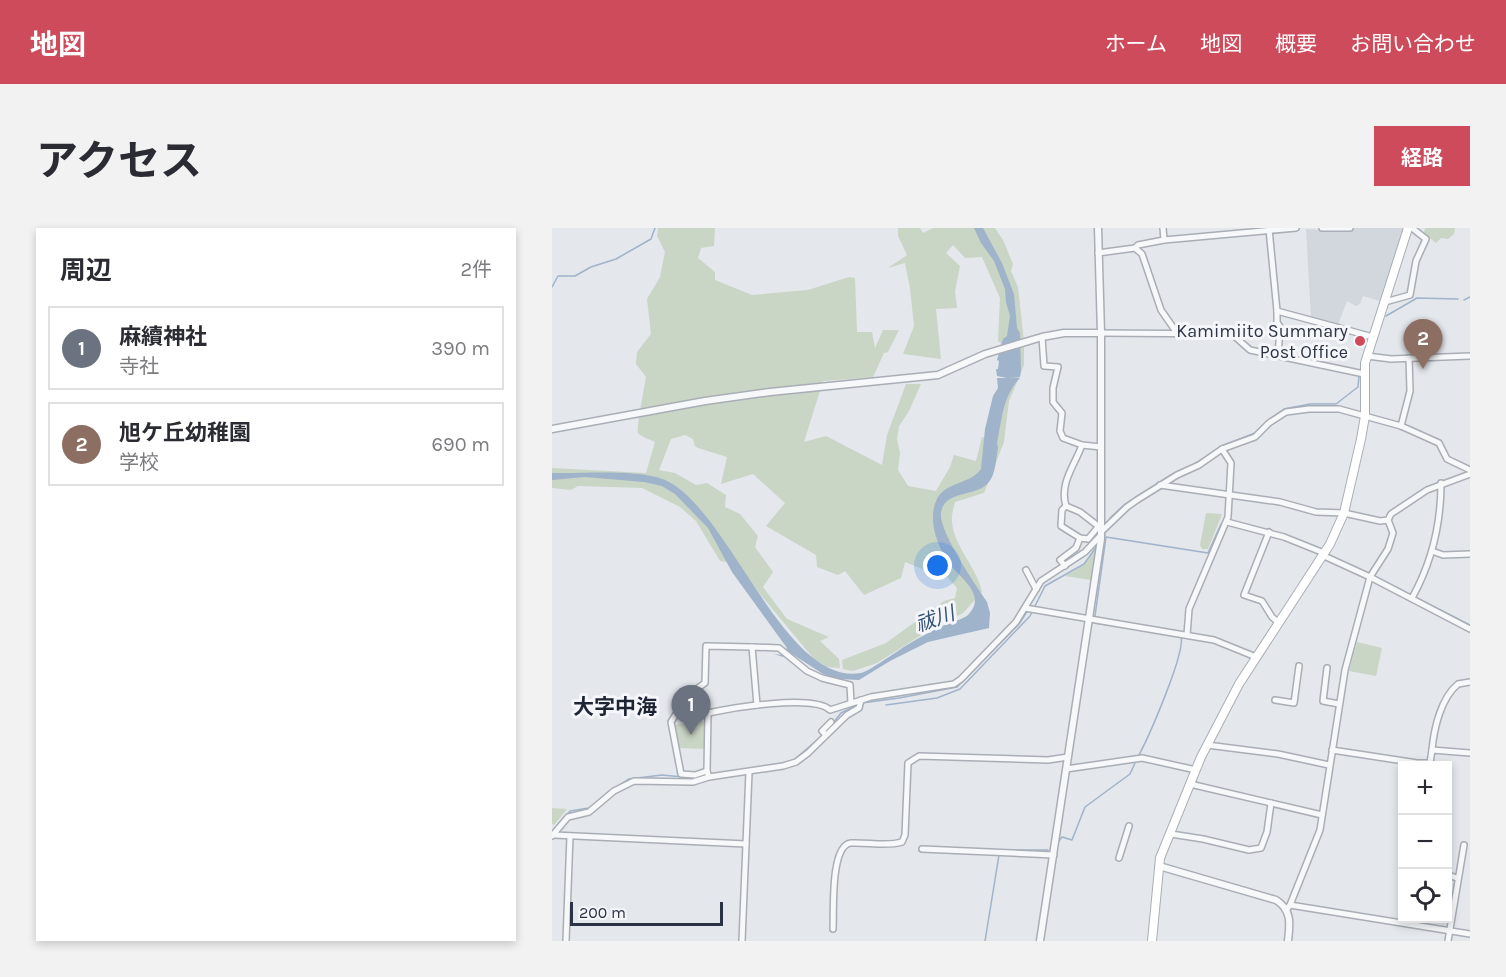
<!DOCTYPE html>
<html lang="ja">
<meta charset="utf-8">
<style>
body{margin:0;font-family:Karla,"Noto Sans JP",sans-serif;background:#f2f2f3;color:#2b2b33}
.controls{position:absolute;right:18px;bottom:18px;display:grid;overflow:hidden;border-radius:0px;box-shadow:0 3px 9px #0003}
.controls button{width:54px;height:54px;display:grid;place-items:center;padding:0;border:0;border-bottom:2px solid #e1e1e2;background:#fff;color:#2b2b33;font:30px sans-serif}
.scale{position:absolute;left:18px;bottom:15px;width:153px;box-sizing:border-box;padding-left:6px;border:3px solid #2b3444;border-top:0;font-size:16px;line-height:21px;white-space:nowrap;color:#2b3444;-webkit-text-stroke:4px #f4f6f9;paint-order:stroke}
.you{position:absolute;left:386px;top:338px;width:21px;height:21px;margin:-15px;border:4px solid #fff;border-radius:50%;background:#1a73e8;box-shadow:0 0 0 9px #1a73e833}
.badge{display:grid;place-items:center;width:39px;height:39px;border-radius:50%;background:#ce4b5c;color:#fff;font-size:20px;font-weight:700}
.pin{position:absolute;translate:-50% -50px;filter:drop-shadow(0 2px 3px #0008)}
.pin::after{content:'';position:absolute;top:32px;width:21px;height:18px;background:inherit;clip-path:polygon(0 0,100% 0,50% 100%)}
.list{margin:0;padding:0;list-style:none}
h2{display:flex;justify-content:space-between;align-items:center;height:78px;margin:0;padding:0 24px;font-size:26px}
h2 small{font-size:20px;font-weight:400;color:#7c7c81}
.list li{display:grid;grid-template-columns:39px 1fr auto;gap:18px;align-items:center;box-sizing:border-box;height:84px;margin:0 12px 12px;padding:0 12px;border:2px solid #e1e1e2;border-radius:0px}
.list b{display:block;font-size:22px;white-space:nowrap}
.list p{margin:0;font-size:20px;white-space:nowrap;color:#7c7c81}
.list em{font-size:20px;font-style:normal;color:#7c7c81}
.icon{flex:none;width:33px;height:33px;fill:none;stroke:currentColor;stroke-width:2;stroke-linecap:round;stroke-linejoin:round}
.map{position:relative;flex:none;width:918px;height:713px;overflow:hidden;border-radius:0px}
header{display:flex;align-items:center;gap:36px;box-sizing:border-box;height:84px;padding:0 30px;background:#ce4b5c;color:#fff}
header strong{font-size:28px}
nav{display:flex;gap:33px;margin-inline-start:auto;font-size:21px}
.intro{display:flex;align-items:center;justify-content:space-between;box-sizing:border-box;height:144px;padding:0 36px}
h1{margin:0;font-size:42px}
.button{padding:15px 27px;border-radius:0px;background:#ce4b5c;color:#fff;font-size:21px;font-weight:700}
main{display:flex;gap:36px;padding:0 36px}
aside{flex:1;background:#fff;border-radius:0px;box-shadow:0 3px 9px #0003}
.map>svg:first-child{display:block}
</style>
<header>
<strong>地図</strong>
<nav><a>ホーム</a><a>地図</a><a>概要</a><a>お問い合わせ</a></nav>
</header>
<div class="intro"><h1>アクセス</h1><a class="button">経路</a></div>
<main>
<aside>
<h2>周辺<small>2件</small></h2>
<ul class="list">
<li><span class="badge" style="background:#6b7280">1</span><div><b>麻續神社</b><p>寺社</p></div><em>390 m</em></li>
<li><span class="badge" style="background:#8d6e63">2</span><div><b>旭ケ丘幼稚園</b><p>学校</p></div><em>690 m</em></li>
</ul>
</aside>
<div class="map">
<svg width="918" height="713" viewBox="0 0 918 713">
<rect width="100%" height="100%" fill="#e4e7ec"/>
<path fill="#d2d6dd" d="M 802,0 L 852,0 L 831,74 L 811,68 L 808,76 L 804,78 L 795,73 L 786,97 L 759,90 L 754,1 L 793,4 Z"/>
<g fill="#c9d5c5">
<path d="M 106,0 L 163,0 L 162,18 L 149,20 L 146,30 L 163,44 L 163,52 L 200,67 L 256,62 L 297,49 L 303,50 L 305,104 L 320,104 L 323,120 L 331,102 L 347,102 L 336,124 L 332,125 L 321,149 L 271,153 L 252,214 L 274,208 L 330,237 L 335,207 L 354,156 L 369,156 L 357,183 L 347,198 L 345,211 L 348,225 L 346,242 L 356,258 L 384,263 L 398,239 L 402,227 L 424,233 L 430,209 L 445,212 L 455,155 L 466,139 L 463,127 L 446,113 L 448,70 L 430,29 L 413,30 L 401,17 L 394,25 L 408,38 L 403,63 L 405,80 L 384,81 L 389,131 L 351,126 L 362,98 L 358,60 L 353,35 L 336,40 L 355,27 L 346,8 L 346,0 L 368,0 L 371,5 L 381,0 L 443,0 L 451,12 L 461,36 L 459,43 L 466,59 L 472,114 L 472,137 L 457,173 L 452,214 L 432,265 L 403,274 C 402,279 399,287 400,293 C 401,318 425,339 430,364 L 411,385 L 371,406 L 325,435 L 301,443 L 291,441 L 290,432 L 334,415 L 392,373 L 403,370 L 405,360 L 392,346 L 380,345 L 353,334 L 349,350 L 312,367 L 293,343 L 286,347 L 265,339 L 264,327 L 214,298 L 233,275 L 201,246 L 169,256 L 175,229 L 146,220 L 143,218 L 141,211 L 133,207 L 119,211 L 107,242 L 123,245 L 144,257 L 155,255 L 174,267 L 173,279 L 188,286 L 206,308 L 203,319 L 221,344 L 211,359 L 235,391 L 277,409 L 268,413 L 287,431 L 288,440 L 274,439 L 262,431 L 182,335 L 168,333 L 144,293 L 128,279 L 90,260 L 26,258 L 19,262 L 0,260 L 0,240 L 94,245 L 103,214 C 98,211 89,209 86,205 C 84,202 93,156 94,149 L 84,136 L 85,124 L 99,106 L 95,71 L 108,49 L 113,24 L 105,8 Z"/>
<path d="M 873,0 L 903,0 L 902,6 L 896,11 L 889,10 L 884,15 L 872,5 Z"/>
<path d="M 654,285 L 670,286 L 656,321 L 650,321 L 648,317 Z"/>
<path d="M 543,322 L 545,322 L 539,352 L 513,348 L 532,337 Z"/>
<path d="M 805,414 L 830,420 L 824,448 L 797,443 Z"/>
<path d="M 146,493 L 154,494 L 153,521 L 128,520 L 122,497 Z"/>
<path d="M 0,580 L 15,581 L 2,597 L 0,596 Z"/>
</g>
<path fill="#9fb3cb" d="M 422,0 L 431,0 L 450,35 L 462,66 L 465,100 L 468,105 L 469,143 L 468,149 L 457,149 L 468,150 C 450,169 450,192 445,215 L 446,220 C 444,230 444,242 439,251 C 428,271 392,260 389,285 C 386,302 424,358 435,374 L 438,385 L 437,400 L 376,414 L 338,433 L 307,452 L 288,451 L 271,446 L 237,424 L 231,429 L 222,426 L 230,427 L 235,420 L 180,344 L 156,300 L 123,266 L 110,258 L 92,254 L 33,249 L 0,252 L 0,245 C 29,246 92,240 117,254 C 180,288 233,458 309,445 C 318,443 345,423 355,417 C 368,409 381,402 395,396 C 401,394 411,391 416,387 C 418,385 420,382 421,380 C 430,363 405,347 397,335 C 385,318 375,291 385,271 C 393,254 419,256 429,241 L 433,201 L 441,168 L 446,160 L 445,150 L 455,150 L 445,148 L 444,141 L 446,141 L 447,133 L 445,132 L 451,111 L 455,108 L 458,88 L 454,74 L 453,61 L 442,33 L 429,15 Z"/>
<g fill="none" stroke-linecap="round" stroke-linejoin="round">
<g stroke="#9fb3cb" stroke-width="1.5">
<path d="M 0,59 L 6,48 L 23,48 L 39,39 L 64,31 L 99,11 L 103,0"/>
<path d="M 912,72 L 918,69"/>
<path d="M 834,88 L 865,70 L 906,71"/>
<path d="M 716,193 L 732,181 L 758,176 L 784,176 L 806,159 L 807,148"/>
<path d="M 558,290 L 572,277 L 619,247 L 641,237 L 672,217 L 703,205 L 712,196"/>
<path d="M 822,348 L 859,367"/>
<path d="M 499,349 L 532,328"/>
<path d="M 863,369 L 918,397"/>
<path d="M 478,377 L 483,368"/>
<path d="M 482,380 L 493,358 L 532,336 L 545,318"/>
<path d="M 543,388 L 554,309 L 656,325 L 669,296"/>
<path d="M 542,395 L 583,401"/>
<path d="M 310,475 L 347,470 L 405,459 L 467,396 L 476,382"/>
<path d="M 334,477 L 385,470 L 408,461 L 478,388 L 480,384"/>
<path d="M 281,495 L 289,485 L 305,477"/>
<path d="M 587,527 C 597,508 634,424 629,408"/>
<path d="M 230,535 L 242,532 L 272,506"/>
<path d="M 168,545 L 196,541"/>
<path d="M 10,592 L 18,583 L 37,580 L 54,566 L 77,551 L 110,547 L 141,550"/>
<path d="M 507,613 L 510,609 L 520,612 L 533,579 L 578,546 L 583,535"/>
<path d="M 453,622 L 496,622"/>
<path d="M 433,713 L 447,627"/>
</g>
<g stroke="#a9aeb6" stroke-width="8">
<g id="minor">
<path d="M 611,0 L 612,12 L 744,0"/>
<path d="M 770,0 L 798,0"/>
<path d="M 717,1 L 725,83 L 821,109"/>
<path d="M 583,20 L 586,17 L 612,12"/>
<path d="M 546,25 L 583,20 L 590,26 L 609,82 L 625,105"/>
<path d="M 833,74 L 858,67 L 864,33 L 874,11 L 860,0"/>
<path d="M 725,83 L 725,94 L 728,99 L 726,128"/>
<path d="M 549,105 L 680,106 L 698,122 L 812,146"/>
<path d="M 490,109 L 492,138 L 506,139 L 501,160 L 501,174 L 510,185 L 508,203 L 511,210 L 530,217 L 549,219"/>
<path d="M 815,128 L 839,131 L 918,128"/>
<path d="M 849,198 L 858,163 L 857,130"/>
<path d="M 530,217 C 523,237 507,255 514,278 L 528,284 L 550,301"/>
<path d="M 608,257 L 728,274 L 764,284 L 792,285 L 828,293 L 836,292 L 839,286 L 875,262 L 918,246"/>
<path d="M 514,278 L 510,282 L 509,298 L 528,310 L 536,311 L 546,299"/>
<path d="M 675,294 L 732,309 L 772,325"/>
<path d="M 550,303 L 575,279 L 585,272 L 625,247 L 647,237 L 670,221 L 703,209 L 717,195 L 734,184 L 757,181 L 787,181 L 849,198 L 887,215 L 895,231 L 918,242"/>
<path d="M 717,304 L 692,367 L 710,373 L 720,389 L 726,394"/>
<path d="M 880,323 L 891,327 L 918,326"/>
<path d="M 770,327 L 818,349 L 918,401"/>
<path d="M 513,338 L 508,332 L 524,320 L 528,310"/>
<path d="M 474,342 L 484,361"/>
<path d="M 860,370 C 880,334 889,296 889,255"/>
<path d="M 473,380 L 662,412 L 704,429"/>
<path d="M 635,407 L 637,381 L 676,289 L 679,235 L 670,221"/>
<path d="M 200,419 L 227,420 L 255,443 L 270,450 L 298,457 L 299,475"/>
<path d="M 775,440 L 771,473 L 787,476"/>
<path d="M 723,472 L 742,475 L 747,438"/>
<path d="M 274,507 L 270,503 L 279,494"/>
<path d="M 655,517 L 726,526 L 777,537"/>
<path d="M 780,522 L 865,535 L 878,535 L 880,522 L 918,525"/>
<path d="M 880,522 C 882,500 889,470 906,456 L 918,454"/>
<path d="M 514,541 L 590,530 L 644,542"/>
<path d="M 155,543 L 156,485 C 180,480 261,466 278,482 L 319,469 L 402,456 L 409,451 L 464,394 L 489,353 L 533,324 L 549,307"/>
<path d="M 156,546 L 155,543 L 143,547 L 129,546 L 119,494 L 136,467 L 153,455 L 154,418 L 200,419 L 205,477"/>
<path d="M 638,556 L 770,587"/>
<path d="M 619,606 L 651,611 L 697,622 L 709,620 L 715,604 L 719,575"/>
<path d="M 2,607 L 194,616"/>
<path d="M 0,608 L 16,589 L 37,584 L 62,563 L 82,553 L 141,554 L 157,549 L 231,538 L 244,534 L 256,525 L 295,487 L 307,480 L 309,472"/>
<path d="M 370,621 L 502,627"/>
<path d="M 567,630 L 577,598"/>
<path d="M 896,647 L 905,650"/>
<path d="M 738,677 L 918,706"/>
<path d="M 735,681 L 738,677 L 768,602 L 793,442 L 818,349 L 836,321 L 841,305 L 836,292"/>
<path d="M 281,701 C 282,684 278,617 299,615 C 316,614 334,619 350,614 L 353,607 L 356,535 L 367,528 L 496,532 L 516,529"/>
<path d="M 14,713 L 18,608"/>
<path d="M 190,713 L 197,544"/>
<path d="M 896,713 L 912,617"/>
</g>
</g>
<g stroke="#a9aeb6" stroke-width="9">
<g id="tertiary">
<path d="M 0,201 L 153,173 L 218,164 L 386,147 L 433,126 L 490,109 L 512,105 L 549,105"/>
<path d="M 607,638 L 724,672 C 740,682 738,696 736,713"/>
<path d="M 488,713 L 549,311 L 549,105 L 546,0"/>
</g>
</g>
<g stroke="#a9aeb6" stroke-width="10">
<path id="secondary" d="M 600,713 L 608,630 L 649,529 L 687,456 L 778,316 L 792,285 L 809,211 L 813,188 L 813,135 L 856,0"/>
</g>
<use href="#minor" stroke="#f7f8fa" stroke-width="5"/>
<use href="#tertiary" stroke="#f7f8fa" stroke-width="6"/>
<use href="#secondary" stroke="#fff" stroke-width="8"/>
</g>
<circle fill="#ce4b5c" stroke="#f4f6f9" stroke-width="2" cx="808" cy="113" r="6"/>
<g text-anchor="middle" dominant-baseline="central" stroke-width="6" stroke-linejoin="round" paint-order="stroke">
<g font-size="18" fill="#2b3444" stroke="#f4f6f9" text-anchor="end">
<text x="796" y="103">Kamimiito Summary<tspan x="796" dy="21">Post Office</tspan></text>
</g>
<g font-size="20" font-style="italic" fill="#355278" stroke="#f4f6f9">
<text transform="translate(383 391) rotate(-19)">祓川</text>
</g>
<g font-size="21" font-weight="bold" fill="#1d2535" stroke="#f4f6f9">
<text x="63" y="479">大字中海</text>
</g>
</g>
</svg>
<div class="controls">
<button>+</button>
<button>−</button>
<button><svg class="icon" aria-label="locate" viewBox="0 0 24 24"><circle cx="12" cy="12" r="6"/><path d="M12 2v4M12 18v4M2 12h4M18 12h4"/></svg></button>
</div>
<div class="scale">200 m</div>
<div class="you"></div>
<div class="pin badge" style="left:139px;top:507px;background:#6b7280">1</div>
<div class="pin badge" style="left:871px;top:141px;background:#8d6e63">2</div>
</div>
</main>
